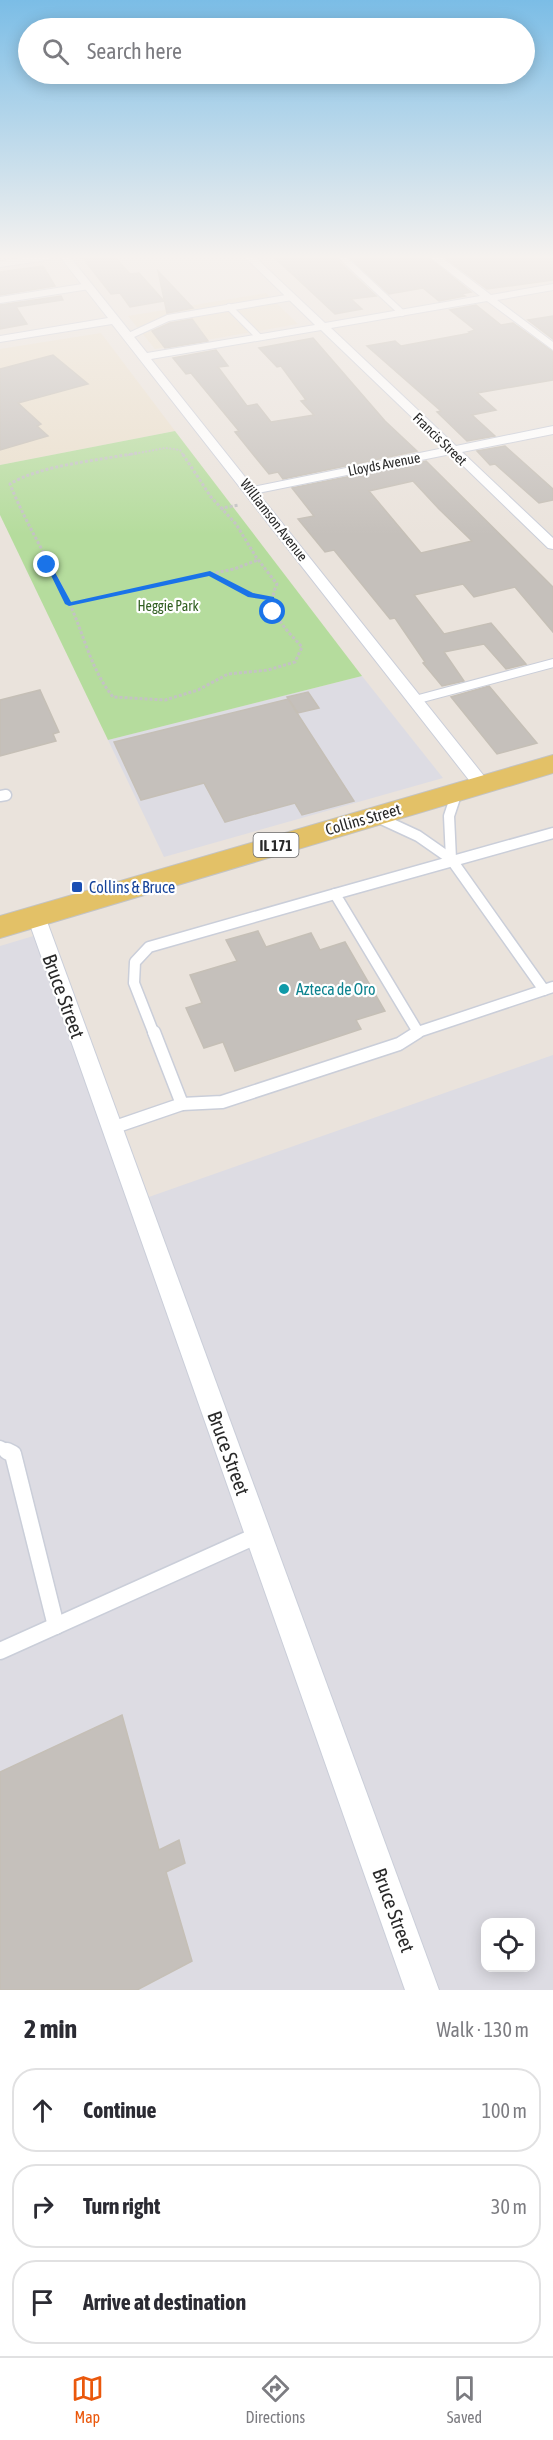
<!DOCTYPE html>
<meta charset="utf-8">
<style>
body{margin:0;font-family:"Asap Condensed",sans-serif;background:#f7f7f7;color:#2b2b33}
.controls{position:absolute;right:18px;bottom:18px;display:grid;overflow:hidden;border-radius:12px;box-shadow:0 3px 15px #0003}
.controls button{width:54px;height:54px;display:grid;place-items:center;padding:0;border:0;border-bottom:2px solid #e1e1e2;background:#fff;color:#2b2b33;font:30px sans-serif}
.stop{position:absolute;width:18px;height:18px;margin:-14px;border:4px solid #1a73e8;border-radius:50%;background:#fff}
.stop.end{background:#1a73e8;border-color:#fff;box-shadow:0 2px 6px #0008}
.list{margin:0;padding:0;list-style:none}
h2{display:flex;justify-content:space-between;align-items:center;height:78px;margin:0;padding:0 24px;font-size:26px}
h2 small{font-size:20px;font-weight:400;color:#7c7c81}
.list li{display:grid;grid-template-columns:39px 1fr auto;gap:18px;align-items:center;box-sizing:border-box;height:84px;margin:0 12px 12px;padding:0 12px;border:2px solid #e1e1e2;border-radius:24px}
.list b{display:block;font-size:22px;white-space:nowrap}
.list em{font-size:20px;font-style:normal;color:#7c7c81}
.icon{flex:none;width:33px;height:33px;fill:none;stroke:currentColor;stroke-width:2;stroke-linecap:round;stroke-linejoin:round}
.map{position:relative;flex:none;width:553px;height:1990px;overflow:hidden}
.search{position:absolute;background:#fff;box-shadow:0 3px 15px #0003;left:18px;right:18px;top:18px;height:66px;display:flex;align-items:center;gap:15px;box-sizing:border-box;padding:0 21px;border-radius:33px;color:#7c7c81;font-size:22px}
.sheet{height:366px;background:#fff}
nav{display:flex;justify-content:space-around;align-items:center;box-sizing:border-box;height:84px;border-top:2px solid #e1e1e2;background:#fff;font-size:16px;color:#7c7c81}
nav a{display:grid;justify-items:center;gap:3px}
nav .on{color:#ea580c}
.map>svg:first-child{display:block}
</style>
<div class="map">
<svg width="553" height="1990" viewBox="0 0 553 1990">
<rect width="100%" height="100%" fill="#eae3dc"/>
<g fill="#dddce3" fill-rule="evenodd">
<path d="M 362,676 L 443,778 L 164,857 L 108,740 Z"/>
<path d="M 40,934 L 129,1204 L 553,1055 L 553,1990 L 0,1990 L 0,946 ZM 486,1922 L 530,1922 L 530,1968 L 486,1968 Z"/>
</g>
<g fill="#eadfcc">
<path d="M 266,293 L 298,324 L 155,349 L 128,316 Z"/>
<path d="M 101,333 L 175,431 L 0,465 L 0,349 Z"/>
</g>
<path fill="#b5dc9d" d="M 175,431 L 362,676 L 108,740 L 0,515 L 0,465 Z"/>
<g fill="#c5c0bb" stroke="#c5bfb6" stroke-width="1.5" fill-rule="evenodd">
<path d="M 82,257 L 115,257 L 130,274 L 139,273 L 164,301 L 130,307 L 120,293 L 111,294 Z"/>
<path d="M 274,257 L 337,257 L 338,261 L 376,296 L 351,299 L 362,309 L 335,314 Z"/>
<path d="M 349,257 L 428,257 L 471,292 L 461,294 L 465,296 L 439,301 L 423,288 L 389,294 Z"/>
<path d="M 444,257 L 553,257 L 553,280 L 487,289 Z"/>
<path d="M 43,266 L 55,286 L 0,295 L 0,272 Z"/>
<path d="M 158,271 L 193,308 L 167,313 Z"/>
<path d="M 61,296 L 63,300 L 16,307 L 27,324 L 0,329 L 0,305 Z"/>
<path d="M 476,305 L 501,325 L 513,323 L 553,352 L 553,380 L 477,393 L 496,410 L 472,415 L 495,436 L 467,441 L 437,412 L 441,411 L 367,346 L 395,341 L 401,346 L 471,333 L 469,332 L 475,330 L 450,310 Z"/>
<path d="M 553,316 L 553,339 L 528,320 Z"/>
<path d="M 192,319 L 208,341 L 165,348 L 152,331 L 170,323 Z"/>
<path d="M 313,338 L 385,421 L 417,451 L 283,479 L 278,472 L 269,474 L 235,432 L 239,431 L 191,373 L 186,374 L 173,358 L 216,350 L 228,366 L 218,367 L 247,406 L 257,404 L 271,422 L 314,415 L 301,401 L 306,400 L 281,366 L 277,367 L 259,348 Z"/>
<path d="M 53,355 L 88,384 L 18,403 L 41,424 L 37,426 L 48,436 L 0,450 L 0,369 Z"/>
<path d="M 505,446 L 553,489 L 553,500 L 539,503 L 495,464 L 490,465 L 477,451 Z"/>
<path d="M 426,461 L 553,587 L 553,632 L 515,587 L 474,597 L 463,584 L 414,595 L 444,634 L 491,623 L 526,664 L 506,669 L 484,644 L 444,652 L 464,681 L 442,686 L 423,663 L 425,662 L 395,618 L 390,619 L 334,550 L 325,552 L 298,519 L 314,516 L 292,488 ZM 413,481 L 439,509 L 472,541 L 421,553 L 369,491 Z"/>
<path d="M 489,686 L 537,743 L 497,754 L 451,697 Z"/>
<path d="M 40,690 L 59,732 L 53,734 L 56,741 L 0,756 L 0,700 Z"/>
<path d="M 308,692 L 319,708 L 298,713 L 287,697 Z"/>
<path d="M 288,699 L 354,801 L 302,815 L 295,803 L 225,822 L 204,783 L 141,800 L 114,742 Z"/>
<path d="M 258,931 L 266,947 L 311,933 L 320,950 L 345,942 L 385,1011 L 356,1020 L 361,1029 L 235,1071 L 223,1042 L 204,1048 L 186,1008 L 202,1003 L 190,975 L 237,961 L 226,940 Z"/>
<path d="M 122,1715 L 159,1850 L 179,1840 L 185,1863 L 166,1872 L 192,1961 L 137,1990 L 0,1990 L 0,1772 Z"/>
</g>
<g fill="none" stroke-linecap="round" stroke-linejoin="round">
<g stroke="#caced9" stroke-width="8">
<g id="lane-far4">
<path d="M 342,257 L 402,313"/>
<path d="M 0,300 L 89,286"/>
<path d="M 229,307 L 259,337"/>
<path d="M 129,336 L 168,318 L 292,297"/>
</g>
</g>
<g stroke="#caced9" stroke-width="10">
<path id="lane-far3" d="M 415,700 L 553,663"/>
</g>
<g stroke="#caced9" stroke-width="13">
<g id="lane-far2">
<path d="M 0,796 L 6,795"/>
<path d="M 377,817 L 418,836 L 451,859 L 544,990"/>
<path d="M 553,833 L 335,894 L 418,1032 L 553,987"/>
<path d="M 451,859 L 449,816 L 457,792"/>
<path d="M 154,1034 L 134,983 L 135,962 L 149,947 L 335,894"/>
<path d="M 415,1034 L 418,1032"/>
</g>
</g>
<g stroke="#caced9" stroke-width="15">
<g id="lane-far1">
<path d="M 182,1104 L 222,1102 L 399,1044 L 418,1032"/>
<path d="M 112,1128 L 182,1104 L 154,1032"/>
<path d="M 0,1447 L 10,1452"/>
</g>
</g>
<g stroke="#caced9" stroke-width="19">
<g id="lane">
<path d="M 7,1451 L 13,1454 L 56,1626"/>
<path d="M 0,1651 L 258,1535"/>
</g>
</g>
<g stroke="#caced9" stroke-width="2">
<g id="street">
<path d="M 30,257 L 52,257 L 47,260 L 0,267 L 0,261 Z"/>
<path d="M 60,257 L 70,257 L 147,353 L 315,325 L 245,257 L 255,257 L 325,323 L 480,296 L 430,257 L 441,257 L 491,295 L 553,284 L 553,290 L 497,300 L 553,342 L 553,350 L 487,301 L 331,328 L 456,446 L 553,426 L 553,434 L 462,452 L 553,538 L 553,549 L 548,548 L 451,454 L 258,493 L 488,781 L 490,785 L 488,789 L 476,789 L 112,324 L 0,342 L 0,336 L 108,318 ZM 321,330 L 444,448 L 253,487 L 151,359 Z"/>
<path d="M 36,909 L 43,911 L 45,916 L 439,1990 L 405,1990 L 27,916 L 29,911 Z"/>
</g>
</g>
<g stroke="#c3c3c3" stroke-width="2">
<path id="primary" d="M 553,755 L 553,773 L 0,938 L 0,916 Z"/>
</g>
<path stroke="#c3c3c3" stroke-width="2" stroke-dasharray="2 1.5" stroke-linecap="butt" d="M 128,455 L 165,448 L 180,450 L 183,455"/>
<g stroke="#c3c3c3" stroke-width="3" stroke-dasharray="3 2" stroke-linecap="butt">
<path d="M 137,453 C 101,460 40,465 10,484 C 27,527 53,566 72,609 C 85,639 92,671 113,697 L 165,700 L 198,690 L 228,674 L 268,670 L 295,662 L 302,647 C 285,628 264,610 277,584 L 256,557 L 236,524 L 211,497 L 182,453"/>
<path d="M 223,510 L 222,508 L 239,505"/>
<path d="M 212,574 L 251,595 L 271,599"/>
<path d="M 69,604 L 234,569 L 258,560"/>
</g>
<use href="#lane-far4" stroke="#fff" stroke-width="6"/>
<use href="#lane-far3" stroke="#fff" stroke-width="8"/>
<use href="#lane-far2" stroke="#fff" stroke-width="10"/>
<use href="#lane-far1" stroke="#fff" stroke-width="12"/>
<use href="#lane" stroke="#fff" stroke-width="16"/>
<use href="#street" fill="#fff" fill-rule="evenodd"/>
<use href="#primary" fill="#e3c167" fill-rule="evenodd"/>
</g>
<linearGradient id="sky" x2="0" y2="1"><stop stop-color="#7bbde6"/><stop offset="0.48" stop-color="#f6f2ef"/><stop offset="1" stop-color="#f6f2ef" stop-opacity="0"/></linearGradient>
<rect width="553" height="535" fill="url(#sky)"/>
<path fill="#1a73e8" d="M 45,563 L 51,565 L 71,602 L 210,571 L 253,593 L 274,597 L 276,612 L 270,614 L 268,600 L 248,597 L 209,576 L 69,606 L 65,604 Z"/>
<rect fill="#1a4fb4" stroke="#fff" stroke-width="2" x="71" y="881" width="12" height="12" rx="3"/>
<circle fill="#0f9aa8" stroke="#fff" stroke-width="2" cx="284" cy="989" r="6"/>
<g text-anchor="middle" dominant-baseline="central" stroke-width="4.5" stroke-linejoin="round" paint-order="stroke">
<g font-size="14" fill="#292929" stroke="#fff">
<text transform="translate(440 439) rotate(44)">Francis Street</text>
<text transform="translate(384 464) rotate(-11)">Lloyds Avenue</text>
<text transform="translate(274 520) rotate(52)">Williamson Avenue</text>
</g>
<g font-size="14" fill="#305e20" stroke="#fff">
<text x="168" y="606">Heggie Park</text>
</g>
<rect fill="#fff" stroke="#696969" stroke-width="1.5" x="253.5" y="833" width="45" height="24" rx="4.5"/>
<g font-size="15" font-weight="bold" fill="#292929">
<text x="276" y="845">IL 171</text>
</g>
<g font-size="16" fill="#292929" stroke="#fff">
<text transform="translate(363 819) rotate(-16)">Collins Street</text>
</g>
<g font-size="16" fill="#164399" stroke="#fff" text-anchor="start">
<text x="89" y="887">Collins &amp; Bruce</text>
</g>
<g font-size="16" fill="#0d838f" stroke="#fff" text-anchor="start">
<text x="296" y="989">Azteca de Oro</text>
</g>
<g font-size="20" fill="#292929" stroke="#fff">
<text transform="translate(64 996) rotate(70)">Bruce Street</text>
<text transform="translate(229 1453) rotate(70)">Bruce Street</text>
<text transform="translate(394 1910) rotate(70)">Bruce Street</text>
</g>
</g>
</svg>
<div class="controls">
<button><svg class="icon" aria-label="locate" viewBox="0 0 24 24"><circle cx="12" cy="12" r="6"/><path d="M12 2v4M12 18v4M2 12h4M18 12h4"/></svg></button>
</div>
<div class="stop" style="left:273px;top:612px"></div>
<div class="stop end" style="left:47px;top:565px"></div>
<div class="search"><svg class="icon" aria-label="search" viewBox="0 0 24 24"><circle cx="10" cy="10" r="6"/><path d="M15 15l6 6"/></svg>Search here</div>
</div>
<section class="sheet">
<h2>2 min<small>Walk · 130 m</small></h2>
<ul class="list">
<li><svg class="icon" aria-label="ahead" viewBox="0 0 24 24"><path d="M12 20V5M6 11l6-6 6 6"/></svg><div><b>Continue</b></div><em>100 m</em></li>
<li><svg class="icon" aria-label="right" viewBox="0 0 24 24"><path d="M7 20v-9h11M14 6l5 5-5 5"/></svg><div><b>Turn right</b></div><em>30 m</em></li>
<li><svg class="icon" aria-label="arrive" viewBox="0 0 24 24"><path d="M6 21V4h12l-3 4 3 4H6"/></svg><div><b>Arrive at destination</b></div></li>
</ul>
</section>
<nav>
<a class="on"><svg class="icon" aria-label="map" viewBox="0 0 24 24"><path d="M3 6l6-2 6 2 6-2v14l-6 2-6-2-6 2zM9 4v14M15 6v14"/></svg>Map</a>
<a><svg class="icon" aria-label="directions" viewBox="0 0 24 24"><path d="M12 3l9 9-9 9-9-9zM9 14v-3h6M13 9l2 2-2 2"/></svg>Directions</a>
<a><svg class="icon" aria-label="saved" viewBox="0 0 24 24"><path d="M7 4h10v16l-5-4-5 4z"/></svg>Saved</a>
</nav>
